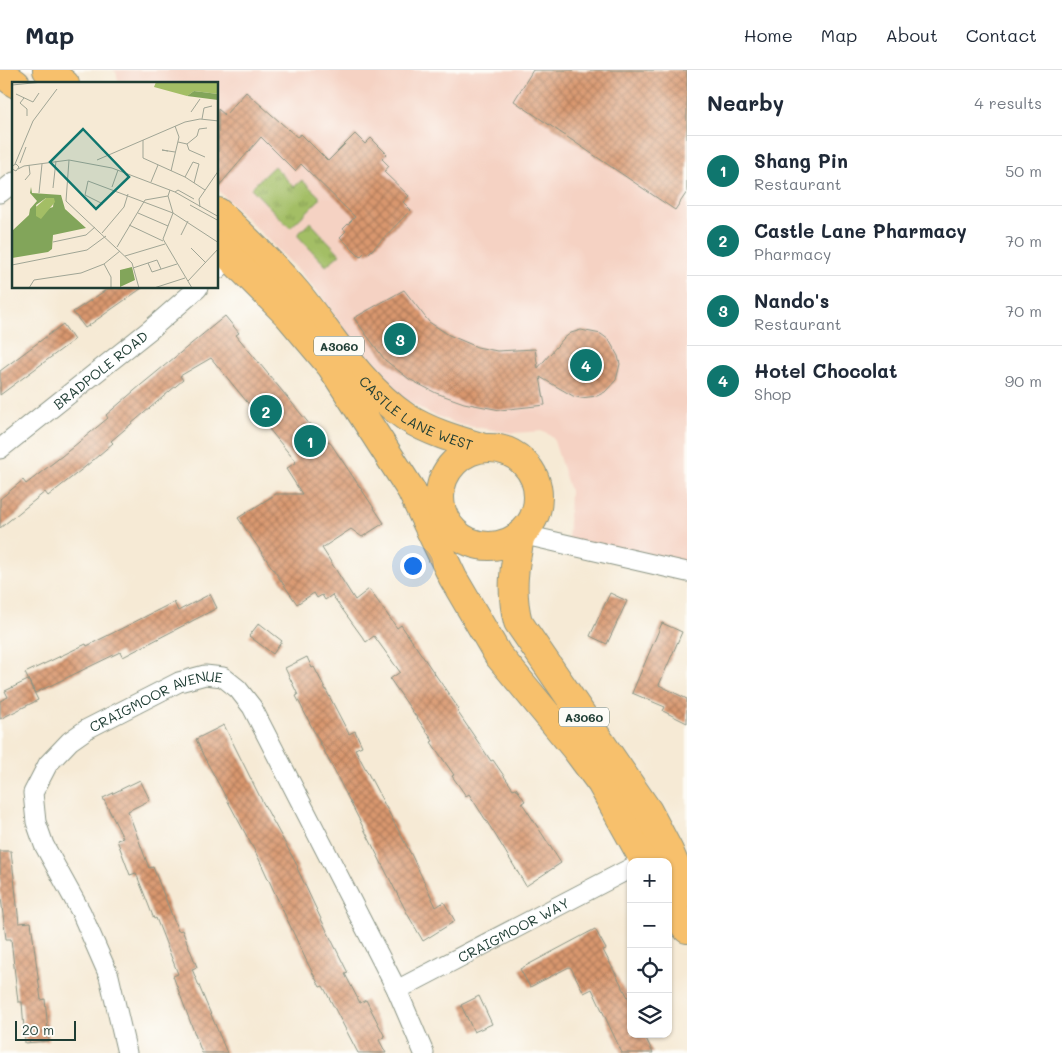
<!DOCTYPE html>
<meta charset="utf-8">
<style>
body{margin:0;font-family:Mali,sans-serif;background:#f6f6f7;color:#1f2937}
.controls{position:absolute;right:15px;bottom:15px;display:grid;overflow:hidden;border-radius:10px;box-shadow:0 1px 4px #0004}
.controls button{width:45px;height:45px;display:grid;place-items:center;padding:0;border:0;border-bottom:1px solid #e0e1e3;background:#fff;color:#1f2937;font:25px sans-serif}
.scale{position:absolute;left:15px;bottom:12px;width:61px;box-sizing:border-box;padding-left:5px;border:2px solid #1f3d34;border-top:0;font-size:14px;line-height:18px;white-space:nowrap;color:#1f3d34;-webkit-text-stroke:4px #fdfcf7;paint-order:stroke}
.you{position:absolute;left:412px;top:495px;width:18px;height:18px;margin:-12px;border:4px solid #fff;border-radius:50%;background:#1a73e8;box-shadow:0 0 0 8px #1a73e833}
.badge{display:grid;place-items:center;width:32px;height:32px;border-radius:50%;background:#0f766e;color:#fff;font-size:16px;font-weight:700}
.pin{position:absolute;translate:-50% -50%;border:2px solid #fff;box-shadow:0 1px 5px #0006}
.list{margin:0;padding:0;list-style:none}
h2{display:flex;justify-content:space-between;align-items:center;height:65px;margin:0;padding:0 20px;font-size:21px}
h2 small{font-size:16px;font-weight:400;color:#747a83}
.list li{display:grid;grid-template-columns:32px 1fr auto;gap:15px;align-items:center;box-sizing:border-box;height:70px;padding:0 20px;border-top:1px solid #e0e1e3}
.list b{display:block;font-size:19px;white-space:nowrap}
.list p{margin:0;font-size:16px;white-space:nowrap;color:#747a83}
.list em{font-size:16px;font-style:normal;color:#747a83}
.icon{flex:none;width:28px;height:28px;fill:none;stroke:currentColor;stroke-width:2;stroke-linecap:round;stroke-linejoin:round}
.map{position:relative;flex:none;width:687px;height:983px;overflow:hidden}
header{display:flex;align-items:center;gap:30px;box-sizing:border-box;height:70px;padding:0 25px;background:#fff;border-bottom:1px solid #e0e1e3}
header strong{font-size:24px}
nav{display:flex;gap:28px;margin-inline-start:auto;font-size:18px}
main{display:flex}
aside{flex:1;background:#fff}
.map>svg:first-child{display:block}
</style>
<header>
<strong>Map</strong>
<nav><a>Home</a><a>Map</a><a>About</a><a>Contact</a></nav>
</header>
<main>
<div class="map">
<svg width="687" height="983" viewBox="0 0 687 983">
<defs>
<pattern id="grass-tufts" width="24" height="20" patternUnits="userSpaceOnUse" patternTransform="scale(1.25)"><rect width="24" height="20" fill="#a3be65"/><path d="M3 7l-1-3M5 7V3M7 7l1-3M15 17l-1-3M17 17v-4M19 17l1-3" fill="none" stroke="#849c54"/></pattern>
<pattern id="building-cross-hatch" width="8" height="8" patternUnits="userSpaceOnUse" patternTransform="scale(1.25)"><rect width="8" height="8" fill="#d9976e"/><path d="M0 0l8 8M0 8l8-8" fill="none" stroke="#af7c5b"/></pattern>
</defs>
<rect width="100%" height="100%" fill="#fdfcf7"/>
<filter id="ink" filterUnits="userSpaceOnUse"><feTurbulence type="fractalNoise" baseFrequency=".02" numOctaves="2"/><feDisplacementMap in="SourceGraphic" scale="10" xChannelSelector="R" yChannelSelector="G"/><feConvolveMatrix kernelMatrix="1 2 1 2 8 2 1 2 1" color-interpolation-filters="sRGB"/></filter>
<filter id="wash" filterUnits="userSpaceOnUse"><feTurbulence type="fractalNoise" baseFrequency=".0096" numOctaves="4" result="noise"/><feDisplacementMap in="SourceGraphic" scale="20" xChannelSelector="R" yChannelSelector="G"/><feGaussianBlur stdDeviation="1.12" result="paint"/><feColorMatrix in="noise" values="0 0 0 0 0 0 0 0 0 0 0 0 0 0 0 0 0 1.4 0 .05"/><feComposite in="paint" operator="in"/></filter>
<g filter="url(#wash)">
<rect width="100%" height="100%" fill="#f6ead5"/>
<path fill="#f5d2c3" d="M 113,0 L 687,0 L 687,502 L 568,477 L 570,421 L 553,368 L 544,361 L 514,363 L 460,355 L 429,343 L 404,329 L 365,293 L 324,230 L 300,202 L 218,120 L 218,14 L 119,14 L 116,2 Z"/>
<g fill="url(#grass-tufts)" stroke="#617e4c">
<path d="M 274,96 L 294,117 L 302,110 L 319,126 L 319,130 L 290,158 L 251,118 Z"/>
<path d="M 310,152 L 340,184 L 326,196 L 297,165 Z"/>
</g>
<g id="blocks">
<g fill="url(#building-cross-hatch)">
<path d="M 533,0 L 687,0 L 687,122 L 675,140 L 514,31 Z"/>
<path d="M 246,22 L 297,67 L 301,64 L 328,91 L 355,64 L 365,74 L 371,68 L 387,84 L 382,89 L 389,96 L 384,102 L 409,126 L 403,132 L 411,140 L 368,184 L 365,182 L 360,187 L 340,167 L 346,161 L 343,159 L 355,147 L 301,94 L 295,101 L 261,67 L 218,117 L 218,39 L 225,45 Z"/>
<path d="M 109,218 L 142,218 L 85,258 L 73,242 Z"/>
<path d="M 404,220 L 429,252 L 449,265 L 477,277 L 497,281 L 535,279 L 538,298 L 563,269 L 571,263 L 581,260 L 601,264 L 609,270 L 618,286 L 620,294 L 616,310 L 605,322 L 597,326 L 581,328 L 573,326 L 540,307 L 545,335 L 500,340 L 464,333 L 436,323 L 409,309 L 385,290 L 354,248 Z"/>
<path d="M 225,246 L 239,263 L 236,265 L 325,373 L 329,371 L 384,453 L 362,467 L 351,459 L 322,478 L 355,530 L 369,519 L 397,558 L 401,555 L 459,639 L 457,641 L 491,691 L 493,690 L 513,719 L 516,718 L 525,731 L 522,733 L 561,793 L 526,816 L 496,766 L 469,724 L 466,726 L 452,706 L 454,705 L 431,672 L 433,671 L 390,609 L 400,602 L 374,566 L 366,572 L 332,525 L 325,530 L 322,525 L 317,528 L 314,523 L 297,534 L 238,448 L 276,424 L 302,424 L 286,399 L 296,392 L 211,288 L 180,306 L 183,310 L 111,371 L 113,373 L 85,397 L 48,426 L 45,422 L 0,458 L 0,429 L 23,410 L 26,414 L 62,386 L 108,348 L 106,345 L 141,315 Z"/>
<path d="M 63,254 L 74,270 L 0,325 L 0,301 Z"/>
<path d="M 610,523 L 627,531 L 607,574 L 590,566 Z"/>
<path d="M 210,524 L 217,538 L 123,587 L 120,582 L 35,623 L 25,603 L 86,574 L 87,576 L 174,532 L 178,541 Z"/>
<path d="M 259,553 L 282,571 L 273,584 L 249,566 Z"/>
<path d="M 662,553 L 682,562 L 659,615 L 687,629 L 687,653 L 663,641 L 665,637 L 632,623 Z"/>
<path d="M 307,587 L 312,598 L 314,597 L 349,664 L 355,661 L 362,676 L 355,679 L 412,786 L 436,837 L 444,832 L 455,851 L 423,871 L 408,845 L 296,626 L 298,625 L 285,598 Z"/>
<path d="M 28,610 L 38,630 L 0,649 L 0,631 L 8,627 L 5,621 Z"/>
<path d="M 224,655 L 261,729 L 298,797 L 297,798 L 321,849 L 348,903 L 345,904 L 360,933 L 366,930 L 385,967 L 379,970 L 386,983 L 358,983 L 323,916 L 320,917 L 307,892 L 258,787 L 203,685 L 196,669 Z"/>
<path d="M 140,710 L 150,730 L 128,741 L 149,798 L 153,797 L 178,861 L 182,860 L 197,897 L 192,899 L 227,983 L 202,983 L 173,906 L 178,904 L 156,848 L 154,849 L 136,803 L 130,805 L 117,770 L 123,768 L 103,728 Z"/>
<path d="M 0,781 L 11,781 L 19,853 L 31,852 L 41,930 L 45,929 L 49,971 L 25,973 L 22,932 L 18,932 L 11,869 L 6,869 L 0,820 Z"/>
<path d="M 595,859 L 606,879 L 603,880 L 631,933 L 631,964 L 644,964 L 653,983 L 622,983 L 592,919 L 584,923 L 571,898 L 569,897 L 530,917 L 520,899 Z"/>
<path d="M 479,926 L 492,954 L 474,962 L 461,935 Z"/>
</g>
</g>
</g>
<g filter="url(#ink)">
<use href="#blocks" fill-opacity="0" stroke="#8a9484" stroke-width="1"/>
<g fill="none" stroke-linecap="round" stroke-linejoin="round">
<g stroke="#8a9484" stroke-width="21">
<g id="street">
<path d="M 0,123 L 14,112"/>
<path d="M 218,199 L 229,186"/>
<path id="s1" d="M 0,379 L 151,259 L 198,218"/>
<path d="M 521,464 L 687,502"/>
<path id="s2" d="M 397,920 L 631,798"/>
<path id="s3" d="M 127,983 L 109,906 L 81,842 L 44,775 L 36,752 L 33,723 L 48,694 L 70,671 L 87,659 L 179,612 L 205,605 L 223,607 L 238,619 L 252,637 L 397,920 L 424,983"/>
</g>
</g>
<g stroke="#8a9484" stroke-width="30">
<g id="primary">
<path d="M 47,0 L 65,14"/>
<path d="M 0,2 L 16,14"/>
<path id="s4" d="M 218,142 C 245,168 273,194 298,224 C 331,265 361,317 406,347 C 429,362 457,370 484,378"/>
<path d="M 218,175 L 288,245 L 331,296 L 411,420 L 453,508 L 498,585 L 575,678 L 601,713 L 645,792"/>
<circle cx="489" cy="427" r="49"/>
<path d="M 521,464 C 514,495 510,522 518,552 L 648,741 L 669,781 L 687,823"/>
<path d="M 668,833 L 687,859"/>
</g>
</g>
<use href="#street" stroke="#fff" stroke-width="19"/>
<use href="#primary" stroke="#f7c06c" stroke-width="28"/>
</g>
</g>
<g text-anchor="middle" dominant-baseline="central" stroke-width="4.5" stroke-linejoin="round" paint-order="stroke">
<g fill="#fdfcf7" stroke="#62766e" stroke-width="1">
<rect x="314" y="266.5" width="50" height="19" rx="4"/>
<rect x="559" y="637.5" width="50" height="19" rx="4"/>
</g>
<g font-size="12" font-weight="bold" fill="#1f3d34">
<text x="339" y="276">A3060</text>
<text x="584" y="647">A3060</text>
</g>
<g font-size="14" fill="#1f3d34" stroke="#fdfcf7">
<text stroke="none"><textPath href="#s1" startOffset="128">BRADPOLE ROAD</textPath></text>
<text stroke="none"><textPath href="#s4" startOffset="286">CASTLE LANE WEST</textPath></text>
<text stroke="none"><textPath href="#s3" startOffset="440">CRAIGMOOR AVENUE</textPath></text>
<text stroke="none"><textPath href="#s2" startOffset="131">CRAIGMOOR WAY</textPath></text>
</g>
</g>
<g transform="translate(12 12)">
<rect width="206" height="206" fill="#f6ead5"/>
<path d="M 144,0 L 206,0 L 206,12 L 182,9 L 175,14 L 142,5 Z" fill="#a3be65"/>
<path d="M 182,9 L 206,12 L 206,18 L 175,14 ZM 19,105 L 20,111 L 49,113 L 53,127 L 74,146 L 41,153 L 40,167 L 36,170 L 0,176 L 0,149 L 17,133 L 18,127 L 25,119 L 18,111 ZM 34,116 L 42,117 L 41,125 L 26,130 L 24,123 ZM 120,185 L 123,198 L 108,205 L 108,188 Z" fill="#82a55a" fill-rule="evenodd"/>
<path d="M 34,116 L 42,116 L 43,120 L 29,137 L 24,134 L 24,125 Z" fill="#a3be65"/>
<path fill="none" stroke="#a0a595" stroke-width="1" d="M 0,3 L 31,0M 4,12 L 21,20 L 27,11M 12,16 L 8,21 L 15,27 L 15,34M 179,30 L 188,17M 190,37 L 192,26 L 200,24M 131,58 L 131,76 L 173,95 L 193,108M 166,60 L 175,62 L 177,68 L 193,75M 175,62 L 185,54 L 187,47 L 195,46M 156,69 L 150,68 L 163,70M 57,78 L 54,119 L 120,181 L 127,206M 85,78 L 173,40 L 188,37 L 207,39M 8,81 L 14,65M 3,82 L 21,39 L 45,7M 0,84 L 4,82 L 7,85 L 4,89 L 0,87M 6,87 L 12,84 L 57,78 L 100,86 L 163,110 L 207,135M 159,89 L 167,55 L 163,44M 173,95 L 181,80 L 187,82 L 182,101M 13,98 L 18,92 L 17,83M 139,100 L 146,83M 100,105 L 106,88M 41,106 L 44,79M 158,108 L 156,114 L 161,131 L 151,157 L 180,206M 163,110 L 166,108 L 182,117M 27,111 L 30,82M 91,122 L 73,113 L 76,99 L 161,131 L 207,161M 178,123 L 207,139M 188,125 L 187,117 L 207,88M 126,131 L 156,144M 117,143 L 151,159M 90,151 L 112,125 L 116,112M 169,153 L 176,139M 41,160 L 74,153 L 83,145M 105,165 L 133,118 L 156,114M 179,166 L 194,181M 113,174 L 153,162M 136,181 L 140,190 L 165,182M 92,182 L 99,195 L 99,206M 0,183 L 75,168 L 94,154M 121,186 L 145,178 L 149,187M 176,199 L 207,166M 17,206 L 22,198 L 69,191 L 92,182 L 108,169M 142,206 L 173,196"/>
<path fill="#0f766e" fill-opacity="0.15" stroke="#0f766e" stroke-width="2.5" d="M 71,47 L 117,95 L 84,127 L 38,80 Z"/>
<rect width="206" height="206" fill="none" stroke="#1f3d34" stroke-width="2.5"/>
</g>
</svg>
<div class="controls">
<button>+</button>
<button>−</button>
<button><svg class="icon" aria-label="locate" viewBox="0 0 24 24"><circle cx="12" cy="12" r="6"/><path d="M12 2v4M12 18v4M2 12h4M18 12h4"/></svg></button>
<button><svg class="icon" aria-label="layers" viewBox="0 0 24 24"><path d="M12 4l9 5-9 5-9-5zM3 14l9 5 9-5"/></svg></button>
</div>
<div class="scale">20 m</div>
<div class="you"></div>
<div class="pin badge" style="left:310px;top:371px">1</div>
<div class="pin badge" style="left:266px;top:341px">2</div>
<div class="pin badge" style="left:400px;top:269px">3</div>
<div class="pin badge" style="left:586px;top:295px">4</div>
</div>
<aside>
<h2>Nearby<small>4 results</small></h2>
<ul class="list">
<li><span class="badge">1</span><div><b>Shang Pin</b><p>Restaurant</p></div><em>50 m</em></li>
<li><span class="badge">2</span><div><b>Castle Lane Pharmacy</b><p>Pharmacy</p></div><em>70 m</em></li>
<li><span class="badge">3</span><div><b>Nando's</b><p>Restaurant</p></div><em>70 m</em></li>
<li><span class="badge">4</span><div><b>Hotel Chocolat</b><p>Shop</p></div><em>90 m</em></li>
</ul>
</aside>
</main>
